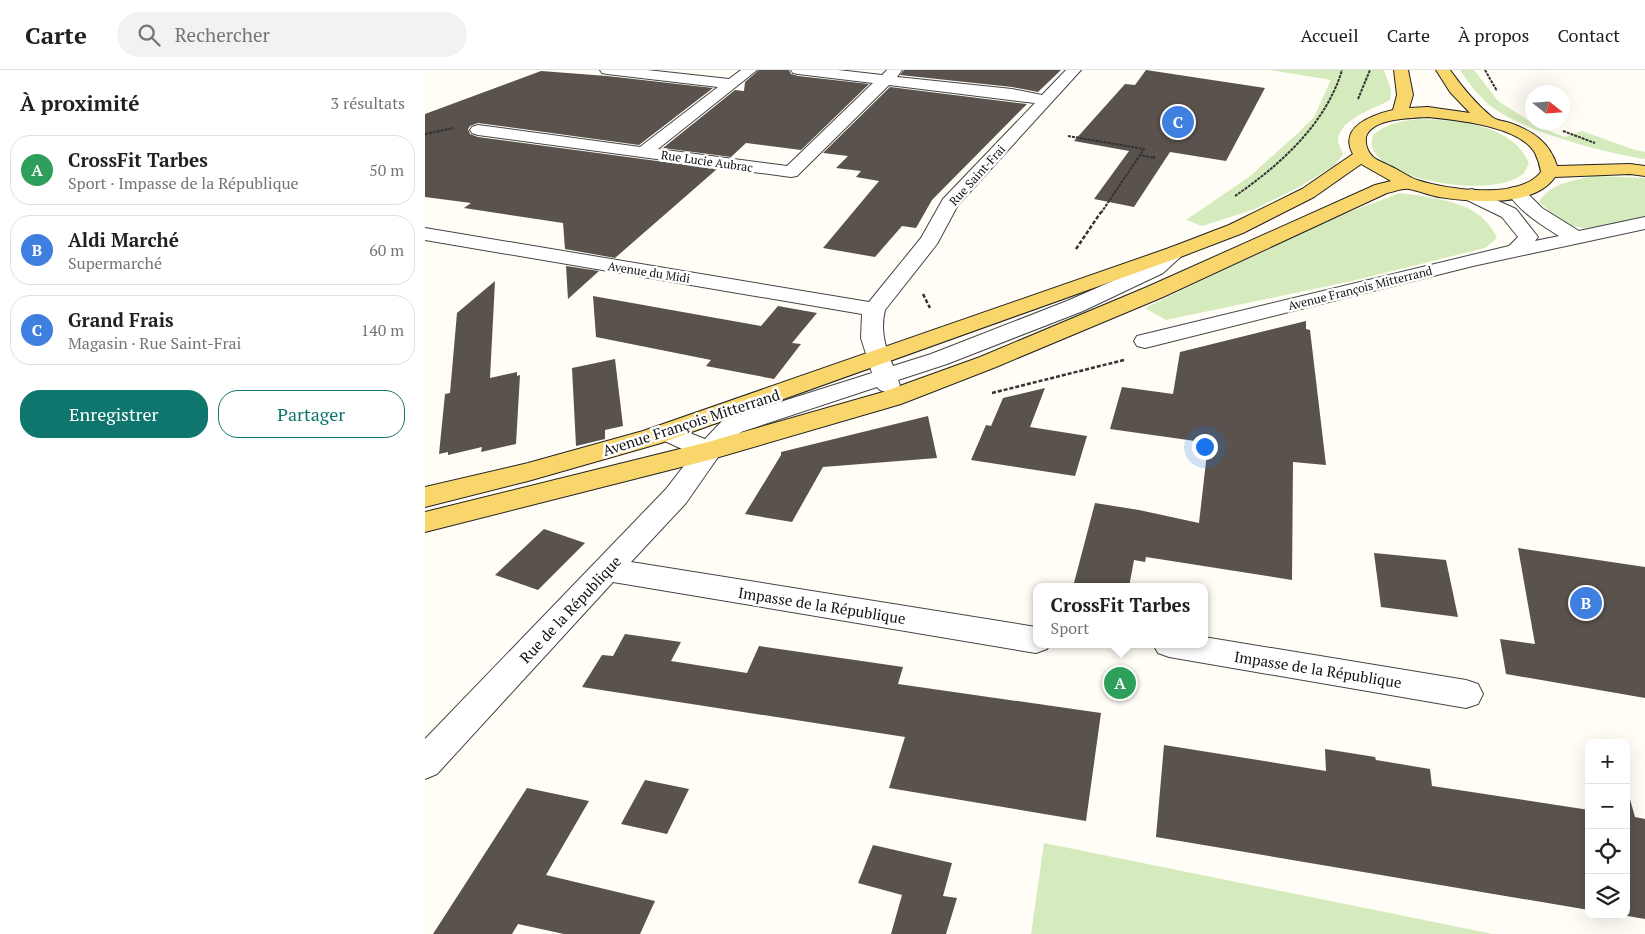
<!DOCTYPE html>
<html lang="fr">
<meta charset="utf-8">
<style>
body{margin:0;font-family:"PT Serif",serif;background:#f2f2f2;color:#202124}
.controls{position:absolute;right:15px;bottom:15px;display:grid;overflow:hidden;border-radius:10px;box-shadow:0 5px 20px #0002}
.controls button{width:45px;height:45px;display:grid;place-items:center;padding:0;border:0;border-bottom:1px solid #e0e0e0;background:#fff;color:#202124;font:25px sans-serif}
.compass{position:absolute;left:1100px;top:15px;width:45px;height:45px;border-radius:50%;background:#fff;box-shadow:0 5px 20px #0002;rotate:107deg}
.you{position:absolute;left:779px;top:376px;width:18px;height:18px;margin:-12px;border:4px solid #fff;border-radius:50%;background:#1a73e8;box-shadow:0 0 0 8px #1a73e833}
.badge{display:grid;place-items:center;width:32px;height:32px;border-radius:50%;background:#0f766e;color:#fff;font-size:16px;font-weight:700}
.pin{position:absolute;translate:-50% -50%;border:2px solid #fff;box-shadow:0 1px 5px #0006}
.popup{position:absolute;left:608px;top:513px;width:175px;height:65px;box-sizing:border-box;display:grid;place-content:center;border-radius:10px;background:#fff;filter:drop-shadow(0 1px 4px #0005);font-size:16px;white-space:nowrap;color:#757577}
.popup b{font-size:19px;color:#202124}
.popup::after{content:'';position:absolute;left:50%;top:100%;margin-left:-10px;border:10px solid transparent;border-top-color:#fff}
.list{margin:0;padding:0;list-style:none}
h2{display:flex;justify-content:space-between;align-items:center;height:65px;margin:0;padding:0 20px;font-size:21px}
h2 small{font-size:16px;font-weight:400;color:#757577}
.list li{display:grid;grid-template-columns:32px 1fr auto;gap:15px;align-items:center;box-sizing:border-box;height:70px;margin:0 10px 10px;padding:0 10px;border:1px solid #e0e0e0;border-radius:20px}
.list b{display:block;font-size:19px;white-space:nowrap}
.list p{margin:0;font-size:16px;white-space:nowrap;color:#757577}
.list em{font-size:16px;font-style:normal;color:#757577}
.actions{display:flex;gap:10px;padding:15px 20px}
.actions a{flex:1;padding:11px 0;border:1px solid #0f766e;border-radius:20px;text-align:center;font-size:18px;color:#0f766e}
.actions .main{background:#0f766e;color:#fff}
.icon{flex:none;width:28px;height:28px;fill:none;stroke:currentColor;stroke-width:2;stroke-linecap:round;stroke-linejoin:round}
.map{position:relative;flex:none;width:1220px;height:864px;overflow:hidden}
header{display:flex;align-items:center;gap:30px;box-sizing:border-box;height:70px;padding:0 25px;background:#fff;border-bottom:1px solid #e0e0e0}
header strong{font-size:24px}
nav{display:flex;gap:28px;margin-inline-start:auto;font-size:18px}
.search{width:350px;height:45px;background:#f2f2f2;display:flex;align-items:center;gap:12px;box-sizing:border-box;padding:0 18px;border-radius:28px;color:#757577;font-size:19px}
main{display:flex}
aside{flex:1;background:#fff}
.map>svg:first-child{display:block}
</style>
<header>
<strong>Carte</strong>
<div class="search"><svg class="icon" aria-label="search" viewBox="0 0 24 24"><circle cx="10" cy="10" r="6"/><path d="M15 15l6 6"/></svg>Rechercher</div>
<nav><a>Accueil</a><a>Carte</a><a>À propos</a><a>Contact</a></nav>
</header>
<main>
<aside>
<h2>À proximité<small>3 résultats</small></h2>
<ul class="list">
<li><span class="badge" style="background:#2e9e5b">A</span><div><b>CrossFit Tarbes</b><p>Sport · Impasse de la République</p></div><em>50 m</em></li>
<li><span class="badge" style="background:#3f7fe0">B</span><div><b>Aldi Marché</b><p>Supermarché</p></div><em>60 m</em></li>
<li><span class="badge" style="background:#3f7fe0">C</span><div><b>Grand Frais</b><p>Magasin · Rue Saint-Frai</p></div><em>140 m</em></li>
</ul>
<div class="actions"><a class="main">Enregistrer</a><a>Partager</a></div>
</aside>
<div class="map">
<svg width="1220" height="864" viewBox="0 0 1220 864">
<rect width="100%" height="100%" fill="#fffdf5"/>
<g fill="#d5ebbd">
<path d="M 845,0 L 959,0 L 966,19 L 965,30 C 951,38 915,49 913,69 C 913,73 916,79 918,84 L 910,95 L 876,116 L 830,139 L 777,156 L 761,150 L 824,107 L 873,63 L 889,47 L 906,10 Z"/>
<path d="M 1035,0 L 1049,0 L 1073,31 L 1114,57 L 1140,67 L 1157,61 L 1210,80 L 1220,82 L 1220,89 C 1180,83 1092,60 1062,33 C 1051,23 1043,12 1035,0 Z"/>
<path d="M 995,49 C 1031,50 1088,54 1104,93 C 1102,96 1101,101 1099,103 C 1072,129 960,113 947,77 C 946,73 947,69 948,65 C 962,53 977,51 995,49 Z"/>
<path d="M 1170,106 L 1220,108 L 1220,149 L 1163,159 L 1139,154 L 1114,132 C 1125,113 1150,110 1170,106 Z"/>
<path d="M 975,123 C 1011,128 1056,131 1072,168 L 1060,178 L 927,211 L 741,250 L 720,238 L 898,152 Z"/>
<path d="M 619,773 L 1068,864 L 606,864 Z"/>
</g>
<g fill="#5a524d">
<path d="M 334,0 L 364,0 L 366,4 L 373,6 L 444,14 L 376,80 L 321,73 L 306,87 L 238,78 L 310,20 L 319,21 L 320,12 Z"/>
<path d="M 479,0 L 636,0 L 613,22 L 587,17 L 475,5 Z"/>
<path d="M 721,0 L 840,18 L 801,91 L 745,82 L 709,137 L 669,129 L 704,81 L 649,71 L 700,14 L 710,15 Z"/>
<path d="M 116,1 L 182,6 L 288,18 L 214,75 L 53,53 L 45,56 L 43,59 L 45,64 L 53,67 L 292,99 L 190,188 L 140,179 L 138,153 L 39,138 L 46,133 L 0,127 L 0,44 Z"/>
<path d="M 465,17 L 602,34 L 507,130 L 491,158 L 477,156 L 450,187 L 398,178 L 454,111 L 431,107 L 436,101 L 411,98 L 423,86 L 398,83 Z"/>
<path d="M 141,196 L 174,201 L 143,229 Z"/>
<path d="M 70,211 L 65,308 L 92,302 L 92,306 L 95,305 L 91,374 L 56,382 L 57,377 L 23,385 L 23,382 L 14,384 L 20,324 L 25,323 L 32,243 Z"/>
<path d="M 168,226 L 336,256 L 353,236 L 392,243 L 367,273 L 376,274 L 349,309 L 281,296 L 286,290 L 171,267 Z"/>
<path d="M 881,251 L 881,259 L 885,260 L 901,395 L 868,392 L 867,510 L 721,487 L 720,492 L 709,490 L 704,517 L 668,517 L 649,513 L 670,433 L 714,440 L 774,453 L 782,383 L 769,381 L 770,371 L 685,359 L 697,317 L 748,324 L 755,282 Z"/>
<path d="M 190,289 L 198,356 L 180,360 L 180,369 L 151,376 L 147,298 Z"/>
<path d="M 620,318 L 605,357 L 662,366 L 650,406 L 546,390 L 561,355 L 566,356 L 578,328 Z"/>
<path d="M 503,346 L 512,388 L 398,397 L 367,452 L 320,444 L 356,385 L 356,382 Z"/>
<path d="M 119,459 L 160,473 L 113,520 L 70,505 Z"/>
<path d="M 1093,478 L 1220,497 L 1220,628 L 1081,604 L 1075,569 L 1110,574 Z"/>
<path d="M 949,483 L 1021,490 L 1033,547 L 956,537 Z"/>
<path d="M 200,564 L 256,572 L 246,591 L 322,603 L 334,576 L 478,597 L 473,614 L 676,643 L 661,751 L 464,718 L 480,667 L 157,617 L 177,585 L 188,586 Z"/>
<path d="M 739,675 L 901,701 L 900,679 L 950,687 L 951,690 L 1005,699 L 1007,716 L 1164,740 L 1164,840 L 731,767 Z"/>
<path d="M 220,710 L 264,719 L 242,764 L 196,754 Z"/>
<path d="M 1201,715 L 1210,747 L 1220,749 L 1220,849 L 1197,845 L 1201,845 Z"/>
<path d="M 102,718 L 164,731 L 121,805 L 230,831 L 215,864 L 139,864 L 93,854 L 87,864 L 8,864 Z"/>
<path d="M 448,775 L 527,793 L 518,826 L 532,828 L 521,864 L 466,864 L 477,825 L 433,813 Z"/>
</g>
<g fill="none" stroke-linecap="round" stroke-linejoin="round">
<g stroke="#444" stroke-width="2">
<g id="minor">
<path d="M 175,0 L 222,0 L 304,9 L 316,0 L 332,0 L 233,79 L 362,96 L 448,13 L 373,4 L 368,3 L 366,0 L 413,0 L 457,5 L 462,0 L 477,0 L 472,7 L 587,19 L 617,25 L 641,0 L 656,0 L 533,135 L 512,174 L 460,240 C 455,260 460,277 468,296 L 506,284 L 642,231 L 724,195 L 744,178 L 751,176 L 758,178 L 761,182 L 738,203 L 658,241 L 522,294 L 473,310 L 475,315 L 471,320 L 463,323 L 455,320 L 452,317 L 316,362 L 293,387 L 261,433 L 206,492 L 611,557 L 611,574 L 625,574 L 622,579 L 611,583 L 188,512 L 12,704 L 0,709 L 0,669 L 241,419 L 268,384 L 233,368 L 229,362 L 233,356 L 242,354 L 280,369 L 298,350 L 447,303 L 436,268 L 437,244 L 0,170 L 0,158 L 444,232 L 496,168 L 518,129 L 610,33 L 464,15 L 372,106 L 366,107 L 53,65 L 47,63 L 45,60 L 47,57 L 53,55 L 215,77 L 293,17 L 182,4 L 177,3 Z"/>
<path d="M 1091,117 L 1097,118 L 1117,138 L 1154,161 L 1220,147 L 1220,159 L 1048,196 L 720,278 L 712,276 L 709,271 L 712,266 L 1084,176 L 1093,167 L 1077,147 L 1040,129 L 1038,125 L 1040,121 L 1047,119 L 1091,139 L 1113,167 L 1110,171 L 1134,166 C 1114,153 1095,142 1082,122 L 1085,118 Z"/>
<path d="M 779,567 L 1041,610 L 1053,614 L 1058,624 L 1053,634 L 1041,638 L 744,587 L 733,583 L 728,574 L 779,574 Z"/>
</g>
</g>
<g stroke="#222" stroke-width="2">
<path id="major" d="M 969,0 L 983,0 L 988,25 L 984,38 L 1003,37 L 1045,43 L 1025,22 L 1011,0 L 1025,0 C 1037,17 1051,34 1067,47 C 1072,51 1080,51 1085,53 C 1108,61 1125,73 1132,96 L 1205,94 L 1220,96 L 1220,106 L 1205,104 L 1130,107 C 1109,138 1047,132 1014,127 C 1004,125 994,121 984,119 C 978,118 968,122 962,123 L 738,227 L 571,297 L 476,334 L 284,390 L 0,462 L 0,442 L 283,372 L 458,322 L 555,287 L 722,217 L 950,115 L 966,111 L 936,94 L 889,127 L 818,163 L 758,186 L 236,373 L 103,411 L 0,437 L 0,417 L 103,393 L 218,361 L 744,178 L 804,155 L 877,119 L 928,84 C 913,57 947,45 968,40 L 972,25 ZM 1003,47 C 1032,50 1095,56 1110,83 C 1113,89 1115,96 1116,102 C 1094,130 1023,120 992,110 C 982,106 974,100 965,96 C 960,93 953,91 948,87 C 943,82 940,75 941,67 C 946,48 987,48 1003,47 Z"/>
</g>
<g stroke="#333" stroke-width="2" stroke-dasharray="3 1" stroke-linecap="butt">
<path d="M 1060,0 L 1072,21"/>
<path d="M 933,29 L 945,0"/>
<path d="M 1138,61 L 1170,73"/>
<path d="M 0,64 L 29,58"/>
<path d="M 643,66 L 719,79 L 715,85"/>
<path d="M 810,126 C 855,95 901,54 917,0"/>
<path d="M 676,143 L 715,85 L 729,88 L 729,86"/>
</g>
<g stroke="#333" stroke-width="2.5" stroke-dasharray="4 2" stroke-linecap="butt">
<path d="M 651,179 L 676,142"/>
<path d="M 498,224 L 505,238"/>
<path d="M 567,323 L 699,290"/>
</g>
<use href="#minor" fill="#fff" fill-rule="evenodd"/>
<use href="#major" fill="#f9d66b" fill-rule="evenodd"/>
</g>
<g text-anchor="middle" dominant-baseline="central" stroke-width="5" stroke-linejoin="round" paint-order="stroke">
<g font-size="12" fill="#111" stroke="#fff">
<text transform="translate(282 91) rotate(8)">Rue Lucie Aubrac</text>
<text transform="translate(552 105) rotate(-48)">Rue Saint-Frai</text>
<text transform="translate(224 202) rotate(9)">Avenue du Midi</text>
<text transform="translate(935 218) rotate(-14)">Avenue François Mitterrand</text>
</g>
<g font-size="15" fill="#111" stroke="#fff">
<text transform="translate(266 352) rotate(-18)">Avenue François Mitterrand</text>
<text transform="translate(397 535) rotate(9)">Impasse de la République</text>
<text transform="translate(145 539) rotate(-47)">Rue de la République</text>
<text transform="translate(893 599) rotate(9)">Impasse de la République</text>
</g>
</g>
</svg>
<div class="controls">
<button>+</button>
<button>−</button>
<button><svg class="icon" aria-label="locate" viewBox="0 0 24 24"><circle cx="12" cy="12" r="6"/><path d="M12 2v4M12 18v4M2 12h4M18 12h4"/></svg></button>
<button><svg class="icon" aria-label="layers" viewBox="0 0 24 24"><path d="M12 4l9 5-9 5-9-5zM3 14l9 5 9-5"/></svg></button>
</div>
<svg class="compass" viewBox="-18 -18 36 36"><path d="M0-13l5 13h-10z" fill="#e53935"/><path d="M0 13l5-13h-10z" fill="#757577"/></svg>
<div class="you"></div>
<div class="pin badge" style="left:695px;top:613px;background:#2e9e5b">A</div>
<div class="popup"><b>CrossFit Tarbes</b>Sport</div>
<div class="pin badge" style="left:1161px;top:533px;background:#3f7fe0">B</div>
<div class="pin badge" style="left:753px;top:52px;background:#3f7fe0">C</div>
</div>
</main>
